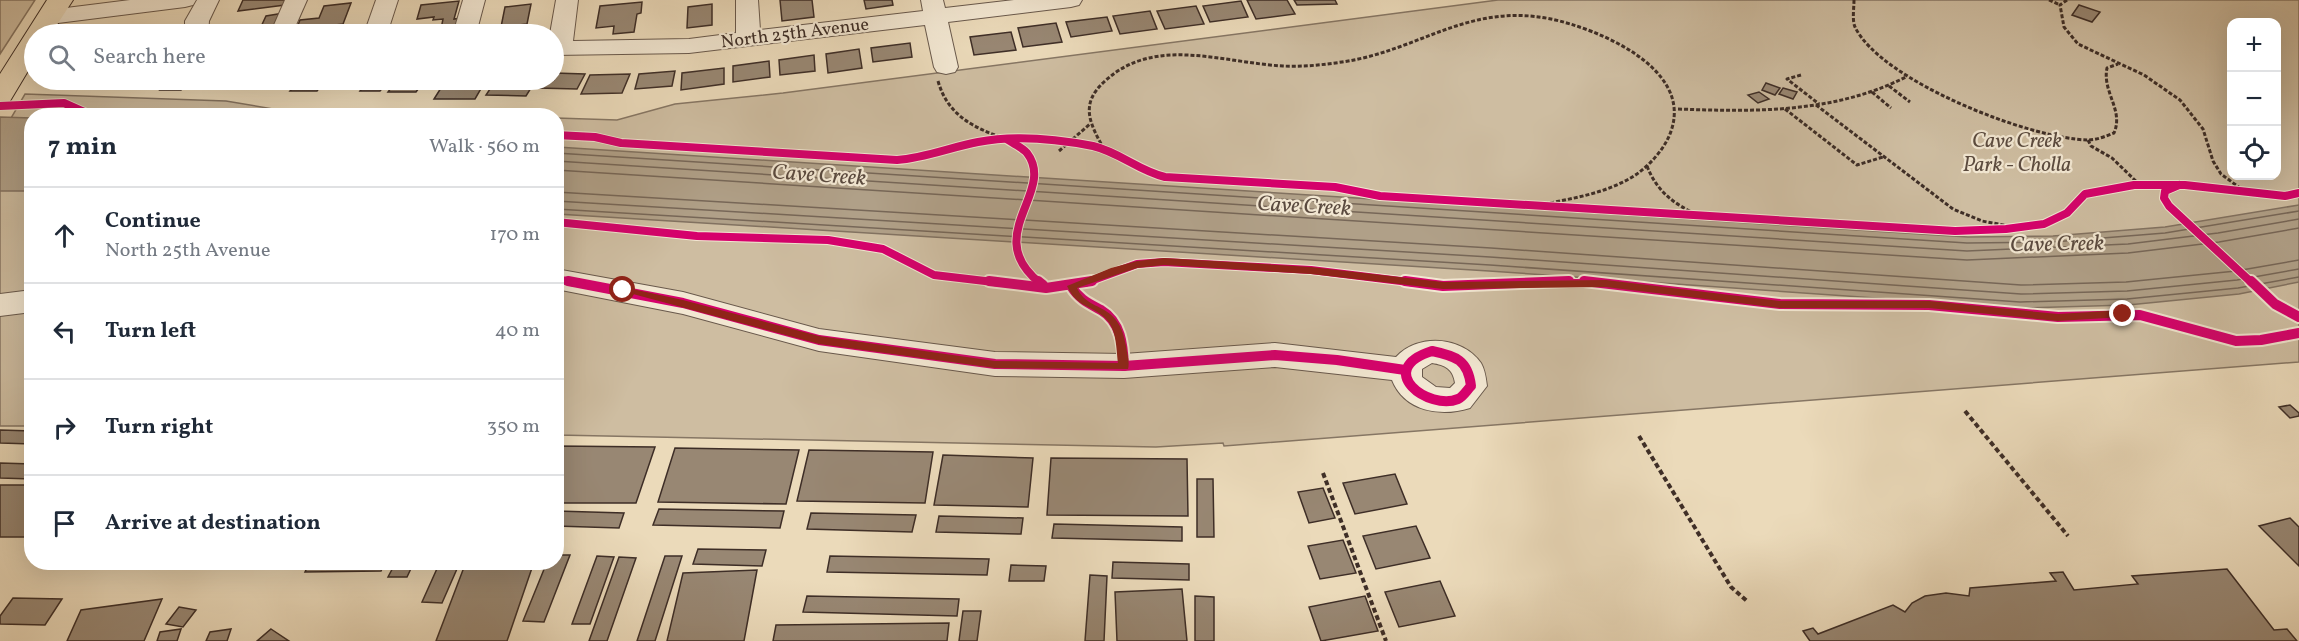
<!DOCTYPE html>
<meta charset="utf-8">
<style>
body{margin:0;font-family:Vollkorn,serif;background:#f2f2f3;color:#1f2937}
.controls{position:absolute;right:18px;top:18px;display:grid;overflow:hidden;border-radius:12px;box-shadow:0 6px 24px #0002}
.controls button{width:54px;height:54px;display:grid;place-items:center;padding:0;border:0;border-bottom:2px solid #e0e1e3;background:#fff;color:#1f2937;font:30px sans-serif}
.stop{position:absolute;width:18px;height:18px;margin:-14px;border:4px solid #8f2418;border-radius:50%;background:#fff}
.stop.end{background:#8f2418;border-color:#fff;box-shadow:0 2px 6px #0008}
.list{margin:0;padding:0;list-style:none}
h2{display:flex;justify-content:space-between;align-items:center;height:78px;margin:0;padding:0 24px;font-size:26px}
h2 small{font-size:20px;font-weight:400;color:#747a83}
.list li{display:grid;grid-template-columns:39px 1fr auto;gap:18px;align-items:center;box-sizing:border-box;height:96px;padding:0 24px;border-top:2px solid #e0e1e3}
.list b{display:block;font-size:22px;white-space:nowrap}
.list p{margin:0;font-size:20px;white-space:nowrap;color:#747a83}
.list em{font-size:20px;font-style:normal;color:#747a83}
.icon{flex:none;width:33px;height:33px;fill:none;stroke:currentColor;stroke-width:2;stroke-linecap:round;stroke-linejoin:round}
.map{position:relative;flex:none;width:2299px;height:641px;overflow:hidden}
.search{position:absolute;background:#fff;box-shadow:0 6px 24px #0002;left:24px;top:24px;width:540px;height:66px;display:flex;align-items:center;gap:15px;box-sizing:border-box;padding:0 21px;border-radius:33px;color:#747a83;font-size:22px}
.panel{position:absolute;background:#fff;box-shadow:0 6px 24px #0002;left:24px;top:108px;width:540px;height:462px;border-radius:24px}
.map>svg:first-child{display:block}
</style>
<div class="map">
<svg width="2299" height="641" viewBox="0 0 2299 641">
<rect width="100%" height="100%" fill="#ebdaba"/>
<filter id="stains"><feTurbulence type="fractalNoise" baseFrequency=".00333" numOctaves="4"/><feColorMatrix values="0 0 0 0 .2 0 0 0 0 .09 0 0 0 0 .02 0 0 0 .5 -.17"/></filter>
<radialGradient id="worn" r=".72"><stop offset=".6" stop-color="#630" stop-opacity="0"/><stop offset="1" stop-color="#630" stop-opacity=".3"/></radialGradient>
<g fill="#cebda1" stroke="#867664" stroke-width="1.5" fill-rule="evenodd">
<path d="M 0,0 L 35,0 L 0,54 Z"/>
<path d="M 1498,0 L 2299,0 L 2299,362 L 1224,446 L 1223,443 L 1156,447 L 557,435 L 557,118 L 617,120 L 675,104 L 783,93 ZM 2232,22 L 2276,22 L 2276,176 L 2232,176 Z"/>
<path d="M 25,94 L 226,101 L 273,109 L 467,115 L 32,116 L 31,426 L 0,426 L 0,137 Z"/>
</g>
<g fill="#b0a088" stroke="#827261" stroke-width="1.5">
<path d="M 0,117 L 31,118 L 31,191 L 0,191 Z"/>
<path d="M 557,147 L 1968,237 L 2053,236 L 2165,227 L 2299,205 L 2299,282 L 2239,294 L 2128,305 L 2020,308 L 1489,271 L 557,214 Z"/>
</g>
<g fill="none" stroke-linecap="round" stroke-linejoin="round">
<g stroke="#776758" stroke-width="1.5">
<path d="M 556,153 L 1967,243 L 2053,242 L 2165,233 L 2299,211"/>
<path d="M 556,161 L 1967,251 L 2128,244 L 2218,233 L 2299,219"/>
<path d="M 556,170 L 1967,260 L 2128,253 L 2219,242 L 2299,228"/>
<path d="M 556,192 L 1491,248 L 2021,285 L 2126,282 L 2236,271 L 2299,260"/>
<path d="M 556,201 L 1490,257 L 2021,294 L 2127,291 L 2237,280 L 2299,269"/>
<path d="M 556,209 L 1490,265 L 2020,302 L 2127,299 L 2238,288 L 2299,277"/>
</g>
</g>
<g fill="#988773" stroke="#3e2e27" stroke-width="1.5">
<path d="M 243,0 L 287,0 L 285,5 L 238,11 Z"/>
<path d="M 780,0 L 812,0 L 814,17 L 782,21 Z"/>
<path d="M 864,0 L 892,0 L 893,5 L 866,9 Z"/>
<path d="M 1247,0 L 1287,0 L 1295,14 L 1256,19 Z"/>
<path d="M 1294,0 L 1335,0 L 1337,4 L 1297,5 Z"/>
<path d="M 459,1 L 454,19 L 462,18 L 460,27 L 441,29 L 443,19 L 433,20 L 434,17 L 417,19 L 421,5 Z"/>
<path d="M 1241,1 L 1248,17 L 1210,22 L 1203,6 Z"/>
<path d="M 642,2 L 641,13 L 637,14 L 634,32 L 613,34 L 614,26 L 596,28 L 600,6 Z"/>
<path d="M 351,3 L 343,24 L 296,30 L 300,20 L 319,18 L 324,6 Z"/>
<path d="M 531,4 L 527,24 L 501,27 L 505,7 Z"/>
<path d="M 712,4 L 712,25 L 687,28 L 688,7 Z"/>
<path d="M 2079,5 L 2100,12 L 2092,22 L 2072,15 Z"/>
<path d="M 1196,6 L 1204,24 L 1165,29 L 1157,11 Z"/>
<path d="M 1150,11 L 1157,29 L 1120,34 L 1113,16 Z"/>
<path d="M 284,13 L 277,29 L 259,31 L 266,16 Z"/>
<path d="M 1107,17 L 1112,31 L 1071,37 L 1066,22 Z"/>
<path d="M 1056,23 L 1062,42 L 1023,47 L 1018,28 Z"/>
<path d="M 1011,32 L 1016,50 L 974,55 L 970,37 Z"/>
<path d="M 910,43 L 912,57 L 873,62 L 871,48 Z"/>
<path d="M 859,49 L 862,68 L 828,73 L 826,54 Z"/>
<path d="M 814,55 L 815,71 L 780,75 L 779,60 Z"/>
<path d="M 769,61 L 770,77 L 733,82 L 733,66 Z"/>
<path d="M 724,68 L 724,84 L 681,90 L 682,73 Z"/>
<path d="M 675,71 L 672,86 L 635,89 L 639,74 Z"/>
<path d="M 554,73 L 585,74 L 577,89 L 538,88 L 543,80 L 554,80 Z"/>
<path d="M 630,74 L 622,93 L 581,94 L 590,75 Z"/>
<path d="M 151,80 L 191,80 L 181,90 L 160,90 L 165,84 L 147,83 Z"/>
<path d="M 202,80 L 242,80 L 227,80 L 222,86 L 196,86 Z"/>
<path d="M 249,80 L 291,80 L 289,83 L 245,83 Z"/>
<path d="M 299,80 L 342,80 L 339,83 L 323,83 L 317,91 L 290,91 Z"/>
<path d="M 348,80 L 389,80 L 380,91 L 360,91 L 365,84 L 345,84 Z"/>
<path d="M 397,80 L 442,80 L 439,85 L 421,85 L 416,92 L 388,92 Z"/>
<path d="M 446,80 L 486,80 L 475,99 L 434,99 Z"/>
<path d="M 496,80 L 536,80 L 526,96 L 486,95 Z"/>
<path d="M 1766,83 L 1780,88 L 1775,95 L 1762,90 Z"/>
<path d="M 1783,88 L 1797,92 L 1793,99 L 1779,94 Z"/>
<path d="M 1759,92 L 1769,99 L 1758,103 L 1748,95 Z"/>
<path d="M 2290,405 L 2299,413 L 2299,416 L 2290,418 L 2279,407 Z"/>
<path d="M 0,430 L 32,431 L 32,444 L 0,443 Z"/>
<path d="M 556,446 L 655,447 L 636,503 L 556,503 Z"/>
<path d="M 675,448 L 799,450 L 786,504 L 658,502 Z"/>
<path d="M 809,450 L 933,452 L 925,503 L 797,501 Z"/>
<path d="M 943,455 L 1033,458 L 1028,507 L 934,505 Z"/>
<path d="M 1051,458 L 1187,459 L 1188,516 L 1047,515 Z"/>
<path d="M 0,463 L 32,464 L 32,479 L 0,478 Z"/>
<path d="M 1395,474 L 1407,504 L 1355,514 L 1343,483 Z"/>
<path d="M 1197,479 L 1213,479 L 1214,537 L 1197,537 Z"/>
<rect x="0" y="485" width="32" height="52"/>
<path d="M 1323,488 L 1335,518 L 1309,523 L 1298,492 Z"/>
<path d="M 659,509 L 784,511 L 780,528 L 653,525 Z"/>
<path d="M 556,511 L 624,513 L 619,528 L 556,526 Z"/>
<path d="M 811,513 L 916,515 L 912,532 L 807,529 Z"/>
<path d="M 939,516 L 1023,518 L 1021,534 L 936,532 Z"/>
<path d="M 2290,518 L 2299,527 L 2299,566 L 2259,526 Z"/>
<path d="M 1054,524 L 1182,527 L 1182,541 L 1052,538 Z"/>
<path d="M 1416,526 L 1430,558 L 1376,569 L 1363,536 Z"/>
<path d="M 1343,540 L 1356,573 L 1320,579 L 1308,546 Z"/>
<path d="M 698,549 L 766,550 L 762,566 L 693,564 Z"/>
<path d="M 556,555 L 570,555 L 544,622 L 523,621 L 547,562 L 556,562 Z"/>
<path d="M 597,556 L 614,557 L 590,624 L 572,624 Z"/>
<path d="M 665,556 L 682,556 L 655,641 L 637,641 Z"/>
<path d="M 830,556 L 989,559 L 987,575 L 827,572 Z"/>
<path d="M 619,557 L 636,558 L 607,641 L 589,641 Z"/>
<path d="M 310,562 L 385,562 L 381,571 L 305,572 Z"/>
<path d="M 396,562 L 414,562 L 407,577 L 388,577 Z"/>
<path d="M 440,562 L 460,562 L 442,603 L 422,602 Z"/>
<path d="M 466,562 L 534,562 L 507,641 L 436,641 Z"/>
<path d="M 1113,562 L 1189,564 L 1189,580 L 1112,578 Z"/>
<path d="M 1011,565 L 1046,566 L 1044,581 L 1009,581 Z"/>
<path d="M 2227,569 L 2274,630 L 2287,629 L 2297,641 L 1810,641 L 1803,631 L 1813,628 L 1818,634 L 1893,605 L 1905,612 L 1912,603 L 1925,596 L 1946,593 L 1969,596 L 1970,588 L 2056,581 L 2050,573 L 2063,572 L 2074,590 L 2138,584 L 2132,576 Z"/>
<path d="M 757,570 L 744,641 L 667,641 L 683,573 Z"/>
<path d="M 1090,575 L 1107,576 L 1104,641 L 1085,641 Z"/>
<path d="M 1440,581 L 1455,616 L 1399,627 L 1385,592 Z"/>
<path d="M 1182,589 L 1187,641 L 1117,641 L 1115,592 Z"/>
<path d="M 807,596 L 959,599 L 957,616 L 803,612 Z"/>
<path d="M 1195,596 L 1214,597 L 1214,641 L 1195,641 Z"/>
<path d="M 1365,596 L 1378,631 L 1321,641 L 1309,607 Z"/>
<path d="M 13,598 L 62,599 L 45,625 L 0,624 L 0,616 Z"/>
<path d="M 162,599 L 144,641 L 67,641 L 81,610 Z"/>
<path d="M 179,607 L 196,610 L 183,627 L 166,624 Z"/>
<path d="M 963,611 L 981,611 L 977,641 L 959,641 Z"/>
<path d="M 949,623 L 947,641 L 773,641 L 776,625 Z"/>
<path d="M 181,629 L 177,641 L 157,641 L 160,632 Z"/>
<path d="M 231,629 L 227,641 L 206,641 L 210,632 Z"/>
<path d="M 271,629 L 289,641 L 257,641 Z"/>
</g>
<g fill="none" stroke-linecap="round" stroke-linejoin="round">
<g stroke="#69594c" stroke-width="2">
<g id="minor">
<path d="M 130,0 L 196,0 L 193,5 L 185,7 L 50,24 L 42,22 L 38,17 L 42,12 L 50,10 Z"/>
<path d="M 197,0 L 219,0 L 209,21 L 208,34 L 185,34 L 185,21 Z"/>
<path d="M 285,0 L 307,0 L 292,34 L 270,34 Z"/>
<path d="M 376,0 L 398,0 L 387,34 L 364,34 Z"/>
<path d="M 463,0 L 485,0 L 476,34 L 453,34 Z"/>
<path d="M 556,0 L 578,0 L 573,41 L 689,39 L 736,33 L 736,0 L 758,0 L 760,30 L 923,11 L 921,0 L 943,0 L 945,8 L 1014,0 L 1082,0 L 1079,5 L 1071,7 L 948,22 L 958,67 L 955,72 L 946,74 L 937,72 L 934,67 L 925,25 L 689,53 L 554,55 L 554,34 L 550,34 Z"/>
<path d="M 556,269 L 683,292 L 819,329 L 995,352 L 1124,354 L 1275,343 L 1396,357 C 1418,333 1462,336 1481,363 C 1485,370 1486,378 1487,386 L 1470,408 C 1441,417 1405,412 1392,380 L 1275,367 L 1124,378 L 995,376 L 819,351 L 683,314 L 556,289 ZM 1432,363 C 1445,365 1453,369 1455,383 L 1450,388 L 1436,387 L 1422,377 L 1422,369 Z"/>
<path d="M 32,290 L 32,312 L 0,316 L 0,294 Z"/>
</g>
</g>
<g stroke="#3e2e27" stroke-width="2">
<path id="major" d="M 47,0 L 73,0 L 51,34 L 34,34 L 34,61 L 10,101 L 0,103 L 0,74 Z"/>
</g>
<g stroke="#3e2e27" stroke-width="3" stroke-dasharray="4 2" stroke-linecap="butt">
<path d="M 1854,0 C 1854,8 1852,20 1855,27 C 1881,81 2030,139 2088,140 C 2097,140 2106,136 2114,133 C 2124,110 2102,92 2107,68 L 2118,64"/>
<path d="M 2049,0 L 2060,5"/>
<path d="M 2067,0 L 2060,5 L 2064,27 L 2078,44 L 2144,75 L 2180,100 L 2203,129 L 2213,161 L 2221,174 L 2244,191"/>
<path d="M 1801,75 L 1787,79 L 1819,104"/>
<path d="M 938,81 C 948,116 974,128 1006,139"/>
<path d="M 1889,86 L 1910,102"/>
<path d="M 1872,92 L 1891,108"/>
<path d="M 1816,105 L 1953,209 L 1982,221 L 2014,227"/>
<path d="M 1678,109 C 1757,112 1834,113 1906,77"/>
<path d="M 1785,109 L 1857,165 L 1883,157"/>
<path d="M 2088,140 L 2091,146 L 2112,158 L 2141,186"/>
<path d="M 1104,149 C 1090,124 1079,104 1105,81 C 1155,35 1223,63 1283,66 C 1302,67 1322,65 1342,62 C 1419,51 1468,2 1551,19 C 1598,29 1690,67 1672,128 C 1667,146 1652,163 1637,174 C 1607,194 1569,199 1534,206"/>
<path d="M 1059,151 L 1090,124"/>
<path d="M 1647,166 C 1657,192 1675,205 1700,216"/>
</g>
<g stroke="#3e2e27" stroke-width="4" stroke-dasharray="5 3" stroke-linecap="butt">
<path d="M 1965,411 L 2068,536"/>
<path d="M 1639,436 L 1731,587 L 1748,602"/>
<path d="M 1323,473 L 1386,641"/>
</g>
<use href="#minor" fill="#f2e7d2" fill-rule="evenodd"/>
<use href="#major" fill="#ebdaba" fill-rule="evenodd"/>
<g stroke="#f2e7d2" stroke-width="10">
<g id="cycleway-far1">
<path d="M 0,106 L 64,103 L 93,116"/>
<path d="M 556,135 L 595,137 L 621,143 L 897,160 C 925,158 951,147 978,142 C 1014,135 1057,139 1093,146 C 1119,152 1139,171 1165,177 L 1335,187 L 1380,196 L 1955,231 L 2006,229 L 2044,224 L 2067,213 L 2085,194 L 2134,185 L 2185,185 L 2285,196 L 2299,193"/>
<path d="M 1008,140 C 1014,144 1023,148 1027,153 C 1057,192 980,235 1040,283"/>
<path d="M 2179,185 L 2165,191 L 2164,198 L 2169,206 L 2252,283"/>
<path d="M 556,222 L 697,236 L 828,240 L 883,249 L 934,275 L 1002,283"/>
<path d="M 556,279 L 576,283"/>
<path d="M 1085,283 L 1137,264 L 1164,262 L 1311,270 L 1417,283"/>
<path d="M 1528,283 L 1604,283"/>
</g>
</g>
<g stroke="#f2e7d2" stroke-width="14">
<g id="cycleway">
<path d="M 568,281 L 683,303 L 819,340 L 995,364 L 1124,366 L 1275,355 L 1337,360 L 1405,370"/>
<path d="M 989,281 L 1046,288 L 1092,281"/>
<path d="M 1038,281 L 1043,285"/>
<path d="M 1405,281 L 1443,286 L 1569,281"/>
<path d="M 1584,281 L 1780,304 L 1929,305 L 2058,317 L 2140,315 L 2236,341 L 2261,340 L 2299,333"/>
<path d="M 2251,281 L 2275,304 L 2299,317"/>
<path d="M 1071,286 C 1079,299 1088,303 1101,310 C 1121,322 1123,345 1124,366"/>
<path d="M 1432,351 C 1456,356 1468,360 1471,386 C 1467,390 1463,397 1458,399 C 1429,411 1373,370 1432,351 Z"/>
</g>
</g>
<use href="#cycleway-far1" stroke="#d6006c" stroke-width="8"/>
<use href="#cycleway" stroke="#d6006c" stroke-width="10"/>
</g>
<path fill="#8f2418" d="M 1164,258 L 1311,267 L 1443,282 L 1606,280 L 1780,301 L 1929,301 L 2058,314 L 2123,310 L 2128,314 L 2123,317 L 2058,321 L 1929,308 L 1780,308 L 1606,287 L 1443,289 L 1311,274 L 1164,265 L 1137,268 L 1077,288 C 1089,314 1119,300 1126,346 C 1127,354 1130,362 1128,369 L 995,368 L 819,344 L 618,290 L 623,287 L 683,300 L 819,336 L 995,361 L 1118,363 C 1116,348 1117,329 1105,318 C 1090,304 1077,308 1067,286 L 1111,268 L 1137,261 Z"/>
<g text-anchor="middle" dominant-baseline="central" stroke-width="4.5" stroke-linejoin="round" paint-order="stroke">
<g font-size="18" fill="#3e2e27" stroke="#f2e7d2">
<text transform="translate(795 34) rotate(-7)">North 25th Avenue</text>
</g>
<g font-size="21" font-style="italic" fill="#5b4b3f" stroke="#f2e7d2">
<text x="2017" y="141">Cave Creek<tspan x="2017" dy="24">Park - Cholla</tspan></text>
</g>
<g font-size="22" font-style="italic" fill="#5a4a3f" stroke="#f2e7d2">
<text transform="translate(819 176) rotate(4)">Cave Creek</text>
<text transform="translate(1304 207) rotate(3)">Cave Creek</text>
<text transform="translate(2057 245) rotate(-1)">Cave Creek</text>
</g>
</g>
<rect width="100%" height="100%" filter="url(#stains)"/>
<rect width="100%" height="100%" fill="url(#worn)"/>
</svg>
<div class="controls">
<button>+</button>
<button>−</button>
<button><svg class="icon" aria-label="locate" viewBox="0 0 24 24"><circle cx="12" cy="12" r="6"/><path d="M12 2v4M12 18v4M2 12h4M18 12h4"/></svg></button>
</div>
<div class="stop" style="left:623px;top:290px"></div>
<div class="stop end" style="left:2123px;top:314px"></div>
<div class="search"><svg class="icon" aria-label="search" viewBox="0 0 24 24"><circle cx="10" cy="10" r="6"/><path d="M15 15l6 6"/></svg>Search here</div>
<section class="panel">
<h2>7 min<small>Walk · 560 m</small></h2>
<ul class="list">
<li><svg class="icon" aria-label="ahead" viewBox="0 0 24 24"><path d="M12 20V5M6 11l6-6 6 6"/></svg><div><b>Continue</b><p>North 25th Avenue</p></div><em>170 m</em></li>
<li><svg class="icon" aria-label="left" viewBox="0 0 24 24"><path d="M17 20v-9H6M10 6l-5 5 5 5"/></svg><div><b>Turn left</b></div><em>40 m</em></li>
<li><svg class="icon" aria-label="right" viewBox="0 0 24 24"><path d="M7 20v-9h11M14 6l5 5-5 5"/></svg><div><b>Turn right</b></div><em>350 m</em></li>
<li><svg class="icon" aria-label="arrive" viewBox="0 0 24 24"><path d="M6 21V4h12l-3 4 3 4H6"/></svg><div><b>Arrive at destination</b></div></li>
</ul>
</section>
</div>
